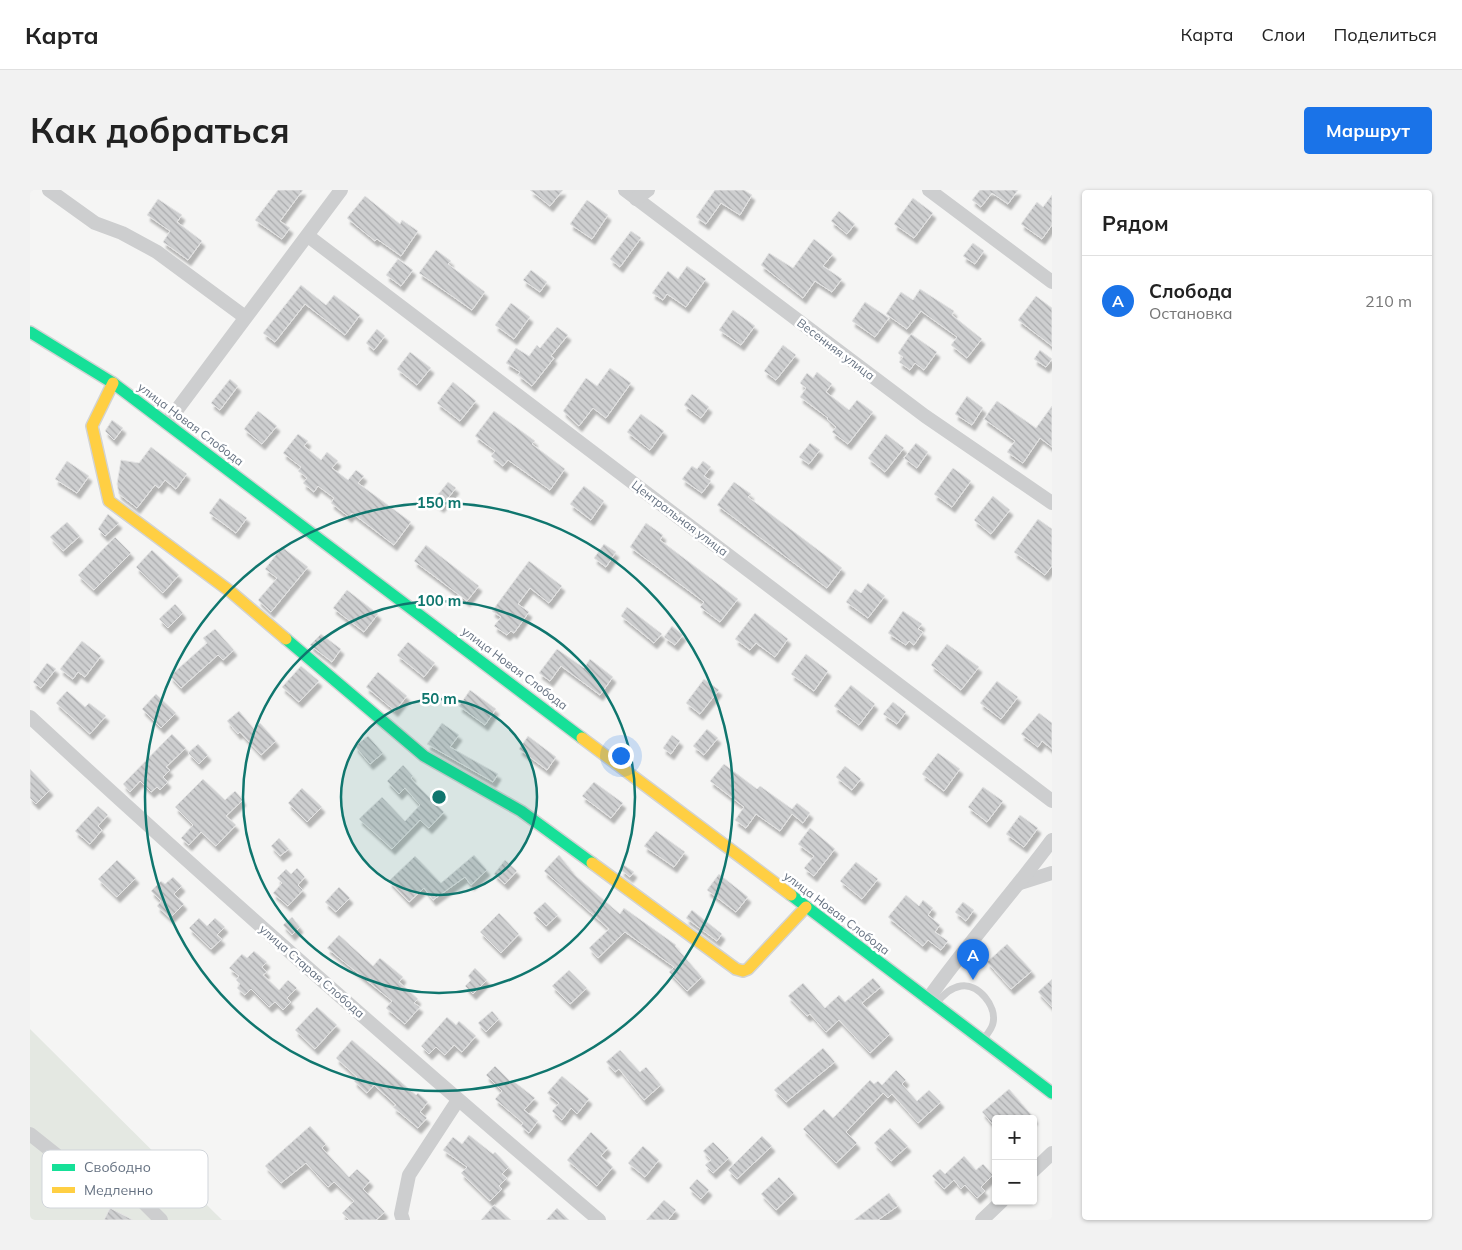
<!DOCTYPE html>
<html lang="ru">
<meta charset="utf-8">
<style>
body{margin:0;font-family:Mulish,sans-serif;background:#f2f2f2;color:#222}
.controls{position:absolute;right:15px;bottom:15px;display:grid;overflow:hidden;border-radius:5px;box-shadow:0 1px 4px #0004}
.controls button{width:45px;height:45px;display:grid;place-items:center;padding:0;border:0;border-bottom:1px solid #e0e0e0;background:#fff;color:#222;font:25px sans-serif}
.you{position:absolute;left:590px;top:565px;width:18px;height:18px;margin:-12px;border:4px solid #fff;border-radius:50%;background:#1a73e8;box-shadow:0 0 0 8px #1a73e833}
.badge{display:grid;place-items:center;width:32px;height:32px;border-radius:50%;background:#1a73e8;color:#fff;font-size:16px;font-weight:700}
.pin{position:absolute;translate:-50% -41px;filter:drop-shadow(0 1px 2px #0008)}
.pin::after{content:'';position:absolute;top:26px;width:18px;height:15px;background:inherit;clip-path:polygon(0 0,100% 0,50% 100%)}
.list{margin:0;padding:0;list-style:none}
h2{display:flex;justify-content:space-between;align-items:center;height:65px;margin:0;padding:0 20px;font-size:21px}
h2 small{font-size:16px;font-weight:400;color:#767676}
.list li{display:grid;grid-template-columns:32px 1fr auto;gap:15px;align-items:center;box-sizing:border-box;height:90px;padding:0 20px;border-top:1px solid #e0e0e0}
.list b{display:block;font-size:19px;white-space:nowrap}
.list p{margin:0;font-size:16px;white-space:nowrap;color:#767676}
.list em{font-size:16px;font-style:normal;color:#767676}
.map{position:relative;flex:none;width:1022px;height:1030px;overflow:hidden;border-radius:5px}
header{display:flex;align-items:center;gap:30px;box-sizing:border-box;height:70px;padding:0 25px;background:#fff;border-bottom:1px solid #e0e0e0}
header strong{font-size:24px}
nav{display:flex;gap:28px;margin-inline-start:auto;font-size:18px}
.intro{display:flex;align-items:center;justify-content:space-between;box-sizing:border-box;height:120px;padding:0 30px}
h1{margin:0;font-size:35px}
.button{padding:12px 22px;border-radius:5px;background:#1a73e8;color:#fff;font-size:18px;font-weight:700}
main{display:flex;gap:30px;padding:0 30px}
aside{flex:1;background:#fff;border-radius:5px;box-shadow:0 1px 4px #0004}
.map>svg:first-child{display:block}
</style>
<header>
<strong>Карта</strong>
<nav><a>Карта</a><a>Слои</a><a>Поделиться</a></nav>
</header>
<div class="intro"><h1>Как добраться</h1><a class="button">Маршрут</a></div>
<main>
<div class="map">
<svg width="1022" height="1030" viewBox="0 0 1022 1030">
<defs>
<pattern id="building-back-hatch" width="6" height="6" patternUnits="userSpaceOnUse" patternTransform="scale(1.25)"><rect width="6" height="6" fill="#cecfd0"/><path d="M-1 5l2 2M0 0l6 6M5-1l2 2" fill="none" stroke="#abacae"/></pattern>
<filter id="shadow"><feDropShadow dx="3" dy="5.5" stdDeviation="1" flood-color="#0004"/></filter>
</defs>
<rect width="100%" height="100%" fill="#f5f5f4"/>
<path fill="#e4e8e2" d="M 0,839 L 192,1030 L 0,1030 Z"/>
<g fill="url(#building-back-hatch)" stroke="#e4e4e4" filter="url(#shadow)">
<path d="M 248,0 L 273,0 L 250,31 L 260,38 L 252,49 L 225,30 Z"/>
<path d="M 500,0 L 533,0 L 520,16 Z"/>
<path d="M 685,0 L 714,0 L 722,5 L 710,25 L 691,13 L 676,34 L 666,27 Z"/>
<path d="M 950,0 L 988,0 L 978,14 L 962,3 L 951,17 L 942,10 Z"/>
<path d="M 1022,5 L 1022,35 L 1012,49 L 991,34 L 1007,12 L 1013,17 Z"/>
<path d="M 335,6 L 370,34 L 372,30 L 388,41 L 371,66 L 347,49 L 345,51 L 317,28 Z"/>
<path d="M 883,8 L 903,23 L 884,48 L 864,34 Z"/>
<path d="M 128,9 L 152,25 L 147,32 L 172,51 L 158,70 L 133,52 L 140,41 L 117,25 Z"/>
<path d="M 557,10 L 578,25 L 562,49 L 540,34 Z"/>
<path d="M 809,21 L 825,34 L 817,44 L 801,31 Z"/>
<path d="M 601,41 L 611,48 L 590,77 L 580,69 Z"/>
<path d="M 784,49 L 803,64 L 793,76 L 812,89 L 802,102 L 785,91 L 773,108 L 731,75 L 739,63 L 763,78 Z"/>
<path d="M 943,53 L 954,61 L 945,74 L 933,66 Z"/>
<path d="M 406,60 L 421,71 L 418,74 L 455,102 L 442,120 L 389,83 Z"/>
<path d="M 368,69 L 383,80 L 371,96 L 356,85 Z"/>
<path d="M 657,76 L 676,89 L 656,117 L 637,104 L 633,110 L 622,103 L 638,81 L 648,89 Z"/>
<path d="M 501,80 L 517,92 L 510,102 L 493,90 Z"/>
<path d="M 271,95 L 296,115 L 304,105 L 330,125 L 315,145 L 275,114 L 245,152 L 233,143 Z"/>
<path d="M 890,99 L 924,121 L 922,125 L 952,149 L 937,168 L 921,155 L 927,147 L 891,121 L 877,139 L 856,124 L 871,102 L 883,110 Z"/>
<path d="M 1006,106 L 1022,118 L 1022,156 L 988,130 Z"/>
<path d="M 835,112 L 859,128 L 845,147 L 822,131 Z"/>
<path d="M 481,113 L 500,127 L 484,149 L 465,135 Z"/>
<path d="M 703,120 L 725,136 L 711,155 L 689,140 Z"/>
<path d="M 527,137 L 538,145 L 521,166 L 524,168 L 502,196 L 488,185 L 490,182 L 476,173 L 486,158 L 499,166 L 507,155 L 510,158 Z"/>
<path d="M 347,139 L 355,146 L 344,160 L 336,153 Z"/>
<path d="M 881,144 L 907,162 L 894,180 L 885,173 L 880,180 L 869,172 L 873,167 L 868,163 Z"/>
<path d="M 753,155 L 766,165 L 746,190 L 734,181 Z"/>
<path d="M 1010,160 L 1022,169 L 1016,177 L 1004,169 Z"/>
<path d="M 380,162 L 401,178 L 387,195 L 367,179 Z"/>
<path d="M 580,178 L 601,193 L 576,228 L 563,218 L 549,236 L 533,221 L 556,188 L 567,196 Z"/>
<path d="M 787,182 L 802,194 L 796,202 L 819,220 L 827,210 L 843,222 L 818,254 L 802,242 L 806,237 L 797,229 L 798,228 L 770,207 L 776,198 L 770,193 L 777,183 L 783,188 Z"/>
<path d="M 200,189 L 208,196 L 190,220 L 181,213 Z"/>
<path d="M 423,192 L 446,211 L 430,231 L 407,213 Z"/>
<path d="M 662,204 L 679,217 L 671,228 L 654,215 Z"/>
<path d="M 937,206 L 953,218 L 942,235 L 925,224 Z"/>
<path d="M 967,211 L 1006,238 L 1022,216 L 1022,257 L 1010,248 L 993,273 L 977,262 L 985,251 L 954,229 Z"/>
<path d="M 228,221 L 247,236 L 232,254 L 214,239 Z"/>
<path d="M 464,221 L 505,251 L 502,254 L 535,279 L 520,300 L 478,270 L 473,276 L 461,266 L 465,261 L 445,246 Z"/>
<path d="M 611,224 L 634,241 L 620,260 L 597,242 Z"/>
<path d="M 82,230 L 93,238 L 84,250 L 75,241 Z"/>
<path d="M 268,244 L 278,251 L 274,256 L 291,270 L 297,262 L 308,271 L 302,278 L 318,290 L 326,280 L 334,286 L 328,293 L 381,332 L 364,355 L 322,323 L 319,327 L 301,313 L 304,308 L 288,296 L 284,302 L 273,293 L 277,288 L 268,281 L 271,277 L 253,263 Z"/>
<path d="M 856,244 L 874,258 L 855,282 L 838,268 Z"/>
<path d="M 780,253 L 790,260 L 779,274 L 769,267 Z"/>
<path d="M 886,253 L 898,262 L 887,278 L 874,268 Z"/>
<path d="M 121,257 L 157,284 L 146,299 L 135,290 L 129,298 L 125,295 L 107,318 L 89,304 L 87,294 L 91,270 L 109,273 Z"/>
<path d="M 37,271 L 59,286 L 47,303 L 25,289 Z"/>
<path d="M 673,271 L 681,277 L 674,286 L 681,291 L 672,303 L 652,289 L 662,276 L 667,279 Z"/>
<path d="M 923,278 L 941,291 L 922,317 L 904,304 Z"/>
<path d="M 418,292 L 426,298 L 411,317 L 403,311 Z"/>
<path d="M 704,292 L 721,304 L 718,307 L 812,378 L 797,398 L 687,315 Z"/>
<path d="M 554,296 L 574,311 L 561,330 L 540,314 Z"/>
<path d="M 963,306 L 980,320 L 961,344 L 944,330 Z"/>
<path d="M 190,308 L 217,328 L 206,343 L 179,323 Z"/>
<path d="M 78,324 L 89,333 L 75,346 L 68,339 Z"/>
<path d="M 1008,329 L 1022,339 L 1022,376 L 1015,385 L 984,362 Z"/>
<path d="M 37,332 L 50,346 L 33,361 L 20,347 Z"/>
<path d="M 616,333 L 633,345 L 630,350 L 708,409 L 690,432 L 670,417 L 674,412 L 600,357 Z"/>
<path d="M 85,347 L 101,363 L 64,400 L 48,385 Z"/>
<path d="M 574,354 L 586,362 L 576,377 L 564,368 Z"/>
<path d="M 396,355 L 449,396 L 437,411 L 384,371 Z"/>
<path d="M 252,357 L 278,377 L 241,422 L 228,410 L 247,388 L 235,379 Z"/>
<path d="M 122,360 L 149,385 L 133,403 L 106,377 Z"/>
<path d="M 499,371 L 532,396 L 519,413 L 500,398 L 488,414 L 499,422 L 484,443 L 481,441 L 477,445 L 464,436 L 471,427 L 462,421 Z"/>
<path d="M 838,393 L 855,406 L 838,428 L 816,412 L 825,399 L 831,403 Z"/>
<path d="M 317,400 L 348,424 L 334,442 L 303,418 Z"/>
<path d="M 145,414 L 153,423 L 138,438 L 129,429 Z"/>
<path d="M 597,417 L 632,444 L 624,453 L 591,426 Z"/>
<path d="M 873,421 L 892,434 L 888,439 L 893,442 L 884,455 L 879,451 L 876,455 L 858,443 Z"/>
<path d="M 725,423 L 758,449 L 745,467 L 726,453 L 720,460 L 705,449 Z"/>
<path d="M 642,436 L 653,445 L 645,455 L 634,447 Z"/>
<path d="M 185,439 L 204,460 L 193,470 L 188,465 L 151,498 L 140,486 L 177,453 L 173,448 Z"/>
<path d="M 291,444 L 311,459 L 302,472 L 280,455 Z"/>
<path d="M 52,451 L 71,466 L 55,487 L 48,482 L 43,489 L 30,479 Z"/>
<path d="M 378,452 L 405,473 L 394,487 L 367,465 Z"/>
<path d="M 917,454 L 949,477 L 931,500 L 901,475 Z"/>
<path d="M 527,459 L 554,478 L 560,469 L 583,487 L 570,505 L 531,476 L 520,491 L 509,483 Z"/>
<path d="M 776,464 L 798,481 L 784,501 L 761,484 Z"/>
<path d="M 17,473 L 26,479 L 11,498 L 3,492 Z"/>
<path d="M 271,476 L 289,491 L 269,512 L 252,497 Z"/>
<path d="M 348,482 L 377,506 L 365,521 L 336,497 Z"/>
<path d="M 674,489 L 689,500 L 670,524 L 656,513 Z"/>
<path d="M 967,491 L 988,507 L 971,529 L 950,513 Z"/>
<path d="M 821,495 L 845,514 L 829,535 L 804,516 Z"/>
<path d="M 440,500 L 466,519 L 455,535 L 429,516 Z"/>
<path d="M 37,501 L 55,517 L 59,513 L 76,526 L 60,544 L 26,513 Z"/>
<path d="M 126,504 L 146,523 L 131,538 L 112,519 Z"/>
<path d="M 863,512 L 876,522 L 867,534 L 853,524 Z"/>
<path d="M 209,521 L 224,539 L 230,533 L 246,551 L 231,565 L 210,542 L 208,544 L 197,531 Z"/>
<path d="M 1009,523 L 1022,533 L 1022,559 L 1012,551 L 1008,557 L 991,544 Z"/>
<path d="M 412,533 L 429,545 L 420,557 L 468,584 L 463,592 L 397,554 Z"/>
<path d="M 677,539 L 688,548 L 674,565 L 663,556 Z"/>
<path d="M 142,544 L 156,558 L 136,577 L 140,580 L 133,587 L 138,592 L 130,600 L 127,597 L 121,602 L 110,591 L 100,602 L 93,594 Z"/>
<path d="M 642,545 L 650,551 L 641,564 L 633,558 Z"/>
<path d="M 338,546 L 353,563 L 340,574 L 325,556 Z"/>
<path d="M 498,546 L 526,567 L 517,580 L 489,559 Z"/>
<path d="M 168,554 L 178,565 L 169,574 L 158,563 Z"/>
<path d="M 908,563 L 930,579 L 914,601 L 892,584 Z"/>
<path d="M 694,574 L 727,599 L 730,596 L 762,619 L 767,613 L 780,623 L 773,633 L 762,624 L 750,641 L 726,624 L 716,638 L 705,630 L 714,617 L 680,591 Z"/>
<path d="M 373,575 L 383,586 L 381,588 L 386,594 L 414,622 L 399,638 L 390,630 L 362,659 L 329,629 L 352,607 L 375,631 L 390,615 L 375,598 L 369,604 L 357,591 Z"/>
<path d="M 815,576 L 831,589 L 822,600 L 806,587 Z"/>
<path d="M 0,579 L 20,600 L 6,614 L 0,608 Z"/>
<path d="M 173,589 L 195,610 L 205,601 L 213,610 L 196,626 L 206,635 L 186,656 L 171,642 L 159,655 L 151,648 L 163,635 L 145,617 Z"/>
<path d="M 564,592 L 593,613 L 581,628 L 552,606 Z"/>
<path d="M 953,597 L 973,611 L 957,632 L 938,617 Z"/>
<path d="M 272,598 L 292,617 L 277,632 L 258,613 Z"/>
<path d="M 68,616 L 78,625 L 68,636 L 72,640 L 60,654 L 45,641 Z"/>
<path d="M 990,625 L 1008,638 L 994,657 L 976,644 Z"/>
<path d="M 780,638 L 805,659 L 784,686 L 774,678 L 784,666 L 768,654 Z"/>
<path d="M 626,641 L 655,662 L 644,677 L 614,656 Z"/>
<path d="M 249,648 L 259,659 L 250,666 L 241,656 Z"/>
<path d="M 444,665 L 457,680 L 441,695 L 435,687 L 403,710 L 394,698 L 379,712 L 359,691 L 385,666 L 411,693 Z"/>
<path d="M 529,665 L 546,686 L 590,724 L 594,718 L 646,755 L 645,756 L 672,787 L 657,801 L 639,782 L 644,777 L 595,742 L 568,768 L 559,758 L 579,739 L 514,681 Z"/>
<path d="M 87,670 L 106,688 L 87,707 L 68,689 Z"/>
<path d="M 475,670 L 487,681 L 475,694 L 464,684 Z"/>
<path d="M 826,672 L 848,689 L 832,709 L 810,691 Z"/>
<path d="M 594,675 L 604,682 L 600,687 L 591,680 Z"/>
<path d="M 267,678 L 275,687 L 268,695 L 273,700 L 258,716 L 243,703 L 252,693 L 247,688 L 256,679 L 261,684 Z"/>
<path d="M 689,684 L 718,707 L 706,722 L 677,700 Z"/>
<path d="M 143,687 L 152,696 L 144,704 L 154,714 L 140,728 L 127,716 L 131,711 L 121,701 L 131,691 L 135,694 Z"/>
<path d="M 309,697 L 320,708 L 306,722 L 295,712 Z"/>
<path d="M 876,705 L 889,716 L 893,710 L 903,718 L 898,725 L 910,735 L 905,742 L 918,751 L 911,760 L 898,750 L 893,756 L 858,727 Z"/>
<path d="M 515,712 L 528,725 L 516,736 L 503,723 Z"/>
<path d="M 933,712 L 944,720 L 936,731 L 925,722 Z"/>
<path d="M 662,720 L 692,744 L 687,751 L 656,728 Z"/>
<path d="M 469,723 L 489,744 L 471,763 L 450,742 Z"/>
<path d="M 262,727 L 270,737 L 262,745 L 253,735 Z"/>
<path d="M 169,728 L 177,736 L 185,728 L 195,737 L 187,745 L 192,749 L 181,759 L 159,738 Z"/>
<path d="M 309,745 L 343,776 L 350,768 L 373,787 L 369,792 L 388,809 L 384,813 L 390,817 L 375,834 L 356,818 L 362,811 L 297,758 Z"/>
<path d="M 977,754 L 1002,781 L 981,799 L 957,772 Z"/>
<path d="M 224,761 L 237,772 L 232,777 L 237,782 L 233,785 L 249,800 L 258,790 L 267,798 L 257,808 L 261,812 L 253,820 L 245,812 L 239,817 L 221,799 L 215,805 L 207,798 L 210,794 L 206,790 L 209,786 L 199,778 L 212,764 L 217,768 Z"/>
<path d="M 445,778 L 457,790 L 443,804 L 435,796 L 441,790 L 438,786 Z"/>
<path d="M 539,780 L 557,798 L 540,814 L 522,796 Z"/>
<path d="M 843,788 L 851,797 L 832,813 L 860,844 L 840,863 L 809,830 L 796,842 L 780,824 L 777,826 L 758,806 L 773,793 L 795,818 L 809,805 L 815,812 Z"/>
<path d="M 1022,789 L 1022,817 L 1008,802 Z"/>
<path d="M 287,817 L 307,835 L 285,859 L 265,840 Z"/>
<path d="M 462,821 L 469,829 L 456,842 L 448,833 Z"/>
<path d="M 417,827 L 426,835 L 429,831 L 446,846 L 432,862 L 424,855 L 415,865 L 406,857 L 399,864 L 391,856 Z"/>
<path d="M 322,850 L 386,905 L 388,903 L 398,912 L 390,922 L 397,928 L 388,938 L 363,917 L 366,915 L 344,895 L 337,903 L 324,891 L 327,887 L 306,868 Z"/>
<path d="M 793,858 L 805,872 L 756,912 L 744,900 Z"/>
<path d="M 590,860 L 610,882 L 616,877 L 631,895 L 614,910 L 589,879 L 585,882 L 576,872 Z"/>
<path d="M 465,876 L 481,892 L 482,890 L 505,908 L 494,920 L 508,931 L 499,943 L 491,936 L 493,933 L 465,909 L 472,901 L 456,885 Z"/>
<path d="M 866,880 L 876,890 L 872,894 L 887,911 L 899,900 L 911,912 L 888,933 L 862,904 L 858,908 L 853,903 L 816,942 L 827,953 L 806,973 L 773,939 L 794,919 L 803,928 L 840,890 L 844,894 L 848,891 L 852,895 Z"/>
<path d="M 532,886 L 559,909 L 547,924 L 541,918 L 532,930 L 522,921 L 529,913 L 517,903 Z"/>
<path d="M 979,899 L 1005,929 L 966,929 L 966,938 L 952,922 Z"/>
<path d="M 280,936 L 296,954 L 292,958 L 319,987 L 327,979 L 340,991 L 333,999 L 355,1022 L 346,1030 L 319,1030 L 312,1023 L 324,1011 L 304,992 L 298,997 L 276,973 L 251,993 L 235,976 Z"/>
<path d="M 860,938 L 878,956 L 861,971 L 844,953 Z"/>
<path d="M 561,942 L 578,958 L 571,966 L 583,977 L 567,996 L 537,970 Z"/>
<path d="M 439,945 L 463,964 L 465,962 L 479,977 L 472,984 L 477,988 L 469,996 L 472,999 L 460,1011 L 431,983 L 437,977 L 413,960 L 423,947 L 432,954 Z"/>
<path d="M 732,946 L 742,956 L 707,989 L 698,980 Z"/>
<path d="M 683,952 L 699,968 L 683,983 L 675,975 L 681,970 L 673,961 Z"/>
<path d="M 613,956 L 629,970 L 615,987 L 598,973 Z"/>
<path d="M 934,966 L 946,980 L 953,974 L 963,985 L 951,997 L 955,1001 L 947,1008 L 935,995 L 931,999 L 924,990 L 914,999 L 902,986 L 910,979 L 915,984 Z"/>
<path d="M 749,987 L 764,1003 L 746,1020 L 731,1004 Z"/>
<path d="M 667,989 L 679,1000 L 671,1009 L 659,998 Z"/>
<path d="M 859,1003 L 868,1016 L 848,1030 L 824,1030 Z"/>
<path d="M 634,1010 L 646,1020 L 638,1030 L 616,1030 Z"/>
<path d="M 464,1015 L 481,1030 L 451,1030 Z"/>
<path d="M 80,1018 L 103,1030 L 74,1030 Z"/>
<path d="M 527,1018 L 539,1030 L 516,1030 Z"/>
</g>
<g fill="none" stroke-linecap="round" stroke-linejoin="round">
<g stroke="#d2d3d3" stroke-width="14">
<g id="fast">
<path d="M 0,142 L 83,193 L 552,548"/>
<path d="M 256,449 L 394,566 L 491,621 L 562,673"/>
<path d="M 761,705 L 1022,903"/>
</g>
</g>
<g stroke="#d2d3d3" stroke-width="14">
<g id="slow">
<path d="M 83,193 L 62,236 L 79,311 L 201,402 L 256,449"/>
<path d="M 552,548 L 761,705"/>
<path d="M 562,673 L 706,779 L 713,781 L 718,779 L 776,717"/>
</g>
</g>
<path stroke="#cdcecf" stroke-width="7" d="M 905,814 C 913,806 919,798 931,796 C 948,793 967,816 963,833 C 962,839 957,844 953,850"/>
<g stroke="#cdcecf" stroke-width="14">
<path d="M 19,0 L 65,33 L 92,43 L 127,62 L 215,127"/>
<path d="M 595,0 L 895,226 L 1022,313"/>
<path d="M 899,0 L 1022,92"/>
<path d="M 606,9 L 618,0"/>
<path d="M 278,46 L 1022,611"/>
<path d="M 137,233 L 311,0"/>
<path d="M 0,527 C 186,699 376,866 569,1030"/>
<path d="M 990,693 L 1022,683"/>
<path d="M 898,809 C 937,754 982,704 1022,650"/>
<path d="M 0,944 L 44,979 L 93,992 L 131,1030"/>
<path d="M 1003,981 L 1022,963"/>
<path d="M 373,1030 L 371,1024 L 379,985 L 428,910"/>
<path d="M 952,1030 L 972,1011"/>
</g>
<use href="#fast" stroke="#16e098" stroke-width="11"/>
<use href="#slow" stroke="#ffcf43" stroke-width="11"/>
</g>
<circle cx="409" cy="607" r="98" fill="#0f766e" fill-opacity=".12"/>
<g fill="none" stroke="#0f766e" stroke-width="2.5">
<circle cx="409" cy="607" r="98"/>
<circle cx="409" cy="607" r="196"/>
<circle cx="409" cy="607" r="294"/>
</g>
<g text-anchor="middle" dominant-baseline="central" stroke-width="5" stroke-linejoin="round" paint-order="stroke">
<g font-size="12" fill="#667282" stroke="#fff">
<text transform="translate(806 159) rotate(37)">Весенняя улица</text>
<text transform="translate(161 234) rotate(37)">улица Новая Слобода</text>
<text transform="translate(650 328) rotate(37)">Центральная улица</text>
<text transform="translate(485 478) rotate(37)">улица Новая Слобода</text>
<text transform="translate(807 723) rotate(37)">улица Новая Слобода</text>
<text transform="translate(282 781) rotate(41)">улица Старая Слобода</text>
</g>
</g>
<rect x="12" y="960" width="166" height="58" rx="8" fill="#fff" stroke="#d1d5da" stroke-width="1"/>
<rect x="22" y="974" width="23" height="7" fill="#16e098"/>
<rect x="22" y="997" width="23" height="6" fill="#ffcf43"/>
<g font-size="14" fill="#667282">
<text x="54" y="982">Свободно</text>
<text x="54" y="1005">Медленно</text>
</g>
<circle cx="409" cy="607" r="8" fill="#0f766e" stroke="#fff" stroke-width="2.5"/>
<g font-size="15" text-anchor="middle" font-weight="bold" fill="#0f766e" stroke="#fff" stroke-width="5" stroke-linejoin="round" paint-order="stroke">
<text x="409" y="318">150 m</text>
<text x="409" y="416">100 m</text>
<text x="409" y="514">50 m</text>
</g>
</svg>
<div class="controls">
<button>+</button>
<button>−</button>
</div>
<div class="you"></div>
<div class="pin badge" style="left:943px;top:790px">A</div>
</div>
<aside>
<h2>Рядом<small></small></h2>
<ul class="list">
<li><span class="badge">A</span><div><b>Слобода</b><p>Остановка</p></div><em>210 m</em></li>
</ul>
</aside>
</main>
